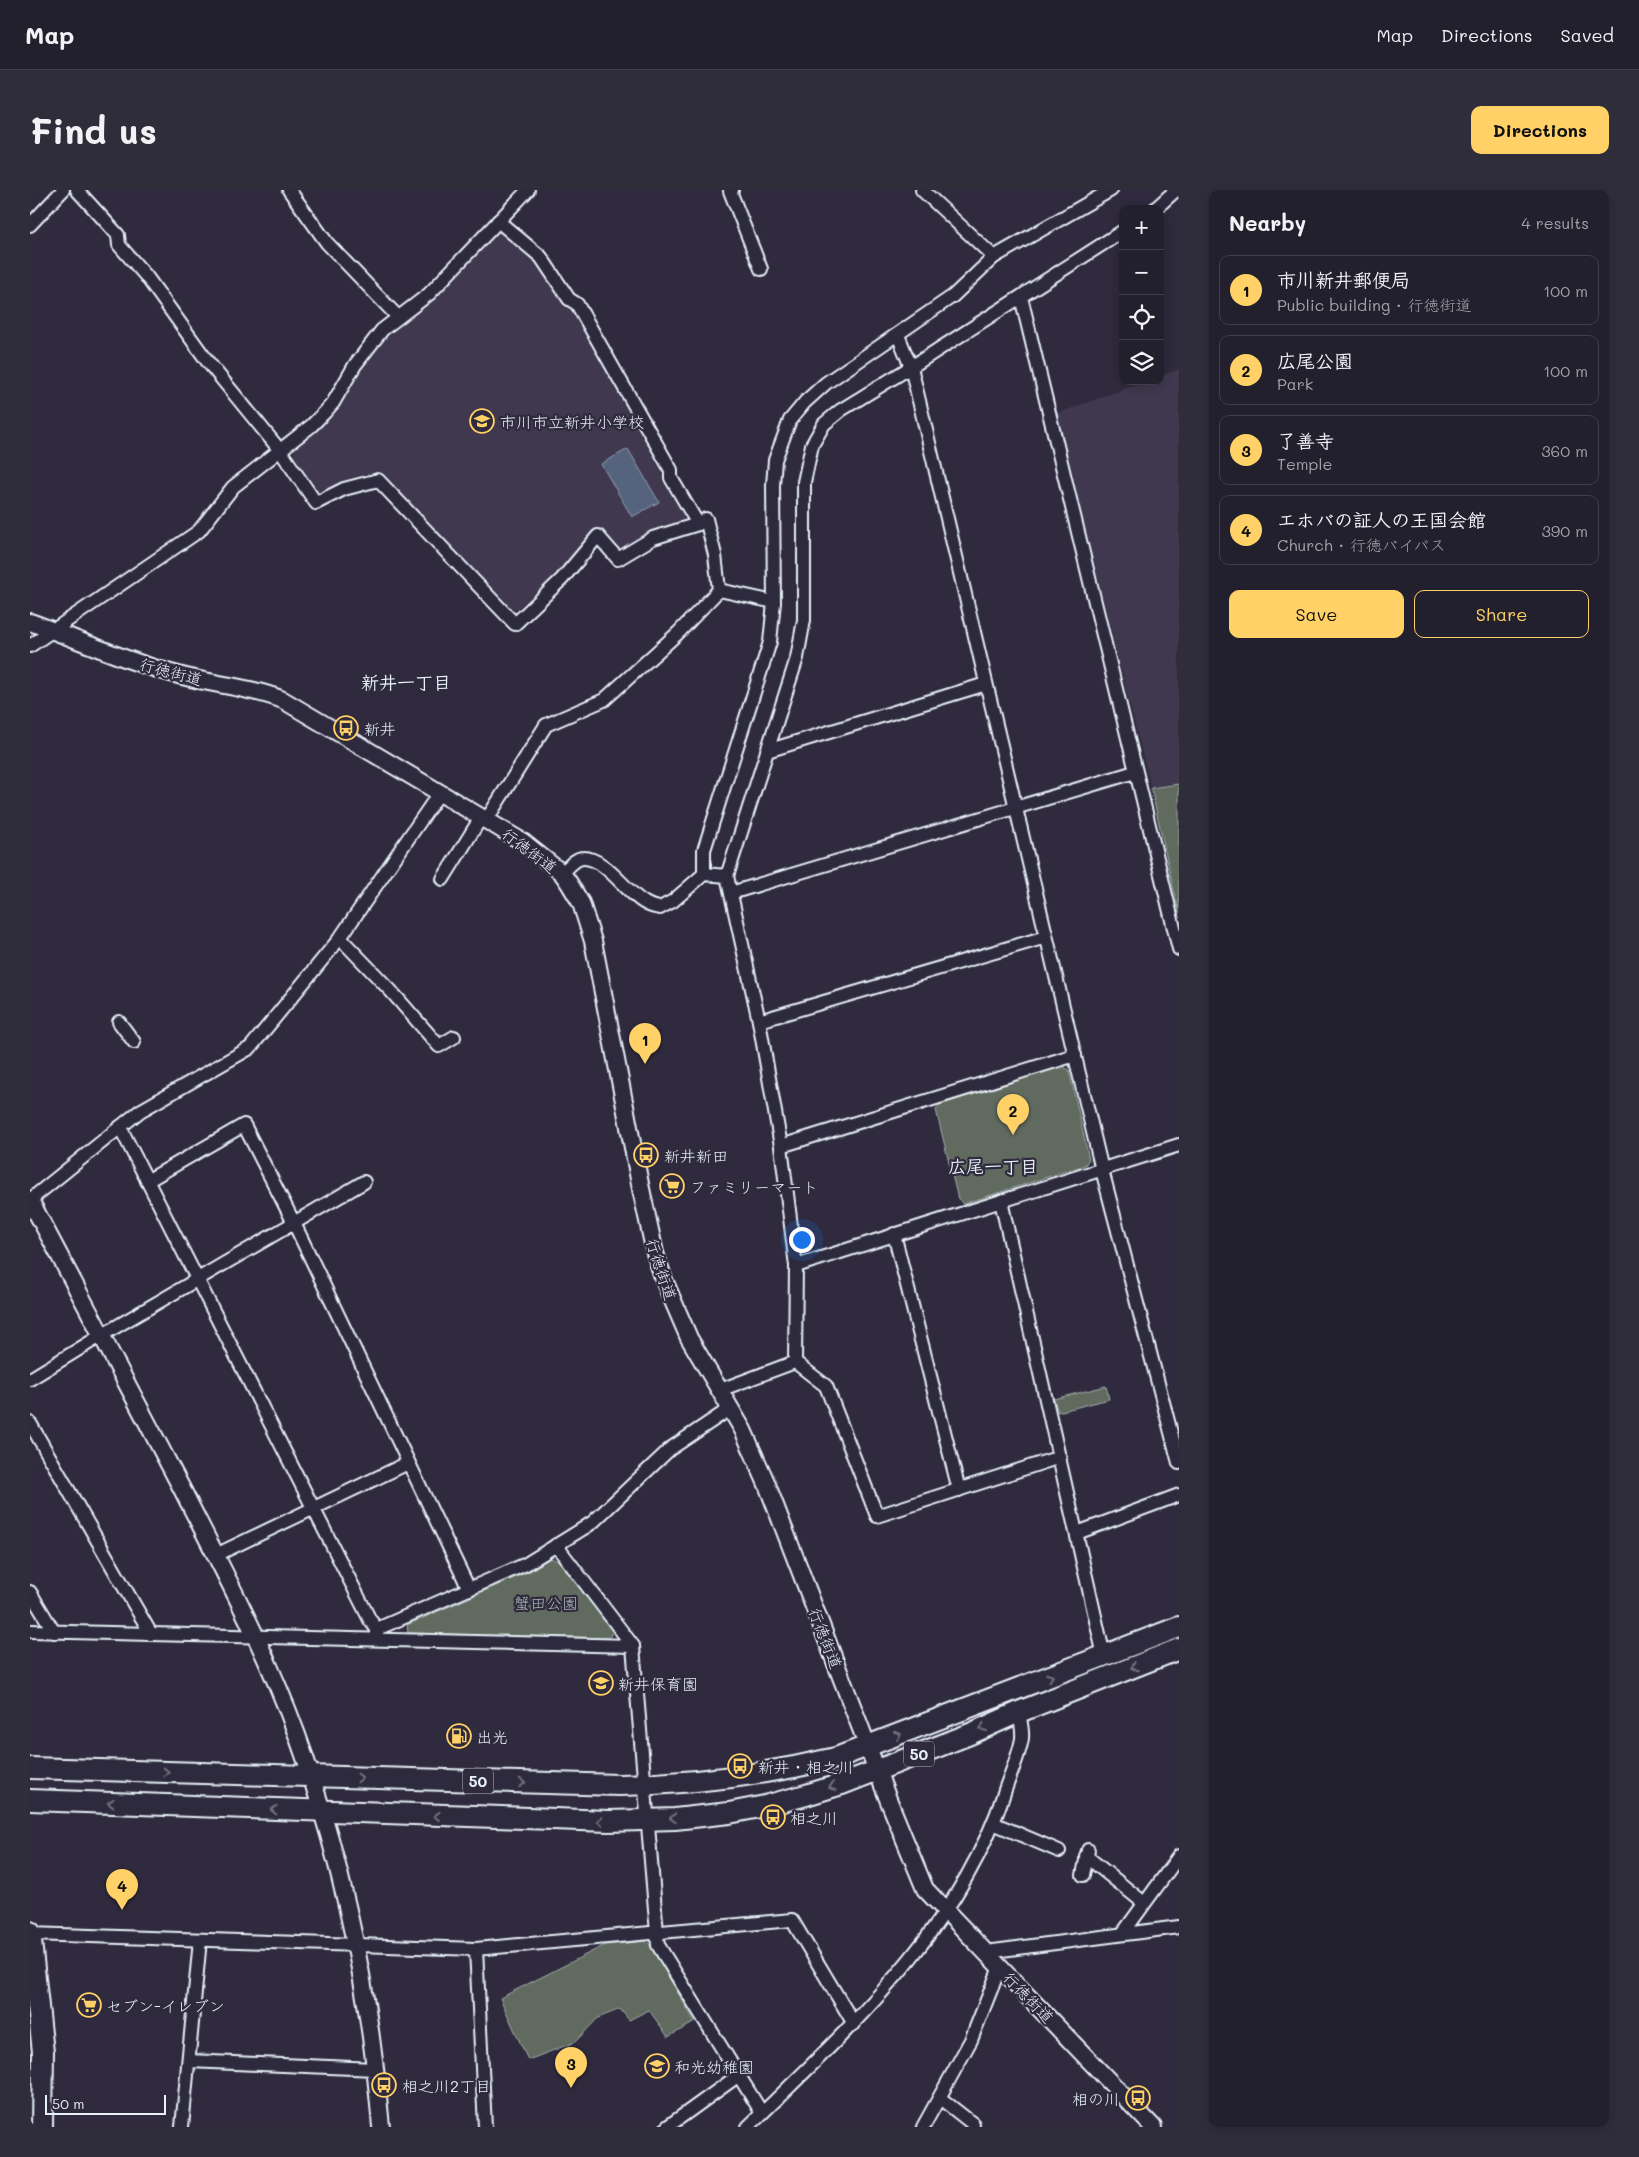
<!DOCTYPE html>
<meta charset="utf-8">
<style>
body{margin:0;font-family:Mali,"Klee One",sans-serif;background:#2f2d3a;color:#f1f3f6}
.controls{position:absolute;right:15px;top:15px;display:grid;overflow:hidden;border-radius:10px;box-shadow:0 2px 12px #0003}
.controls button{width:45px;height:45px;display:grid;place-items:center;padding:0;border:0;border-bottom:1px solid #403e4a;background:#23202e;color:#f1f3f6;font:25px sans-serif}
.scale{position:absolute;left:15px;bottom:12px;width:121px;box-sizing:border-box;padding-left:5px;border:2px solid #e8f1f8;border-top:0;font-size:14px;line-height:18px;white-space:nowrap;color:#e8f1f8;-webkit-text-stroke:4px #2f2a3d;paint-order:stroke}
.you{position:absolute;left:771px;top:1049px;width:18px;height:18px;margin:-12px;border:4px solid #fff;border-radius:50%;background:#1a73e8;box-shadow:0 0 0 8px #1a73e833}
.badge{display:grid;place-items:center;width:32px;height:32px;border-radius:50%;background:#ffd166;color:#111;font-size:16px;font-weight:700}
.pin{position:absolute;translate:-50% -41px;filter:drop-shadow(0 1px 2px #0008)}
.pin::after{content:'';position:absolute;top:26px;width:18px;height:15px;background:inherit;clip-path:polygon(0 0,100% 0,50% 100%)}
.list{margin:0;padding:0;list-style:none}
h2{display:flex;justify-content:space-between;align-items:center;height:65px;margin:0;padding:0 20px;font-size:21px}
h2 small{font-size:16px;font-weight:400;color:#a3a3aa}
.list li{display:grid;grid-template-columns:32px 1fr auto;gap:15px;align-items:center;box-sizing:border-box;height:70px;margin:0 10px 10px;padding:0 10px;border:1px solid #403e4a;border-radius:10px}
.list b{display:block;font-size:19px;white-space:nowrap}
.list p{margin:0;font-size:16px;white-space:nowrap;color:#a3a3aa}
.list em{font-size:16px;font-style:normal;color:#a3a3aa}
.actions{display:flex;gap:10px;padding:15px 20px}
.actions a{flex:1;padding:11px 0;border:1px solid #ffd166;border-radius:10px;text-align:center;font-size:18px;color:#ffd166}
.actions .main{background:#ffd166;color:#111}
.icon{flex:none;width:28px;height:28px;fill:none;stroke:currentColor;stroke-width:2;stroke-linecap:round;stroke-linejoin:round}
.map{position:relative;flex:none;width:1149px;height:1937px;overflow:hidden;border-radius:10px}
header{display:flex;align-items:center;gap:30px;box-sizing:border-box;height:70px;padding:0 25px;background:#23202e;border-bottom:1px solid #403e4a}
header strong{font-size:24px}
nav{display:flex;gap:28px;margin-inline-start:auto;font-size:18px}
.intro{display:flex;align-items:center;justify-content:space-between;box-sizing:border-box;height:120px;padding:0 30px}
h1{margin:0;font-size:35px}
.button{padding:12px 22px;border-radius:10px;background:#ffd166;color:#111;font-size:18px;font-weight:700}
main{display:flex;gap:30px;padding:0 30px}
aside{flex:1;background:#23202e;border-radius:10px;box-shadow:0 2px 12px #0003}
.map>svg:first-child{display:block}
</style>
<header>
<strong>Map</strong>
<nav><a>Map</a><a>Directions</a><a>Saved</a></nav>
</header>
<div class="intro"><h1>Find us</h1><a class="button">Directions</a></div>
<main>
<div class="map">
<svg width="1149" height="1937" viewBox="0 0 1149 1937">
<rect width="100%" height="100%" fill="#2f2a3d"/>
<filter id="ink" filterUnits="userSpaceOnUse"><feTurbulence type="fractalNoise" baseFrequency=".02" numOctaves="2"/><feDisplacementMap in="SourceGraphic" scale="10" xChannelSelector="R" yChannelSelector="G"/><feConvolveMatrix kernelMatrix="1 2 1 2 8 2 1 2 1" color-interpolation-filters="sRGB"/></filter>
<g filter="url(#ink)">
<g fill="#3f394f">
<path d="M 474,42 L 507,70 L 544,120 L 636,281 L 632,290 L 655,326 L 652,332 L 631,340 L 618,343 L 588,359 L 568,338 L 562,342 L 530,381 L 487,419 L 480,418 L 348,281 L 324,287 L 289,302 L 283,299 L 263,264 L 266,257 L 286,241 L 308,221 L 325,188 L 341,164 L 358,146 L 405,108 L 466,43 Z"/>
<path d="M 1149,179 L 1149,594 L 1121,598 L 1026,224 L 1116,191 L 1130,191 L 1130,186 Z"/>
</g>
<g fill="#606b5f" stroke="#a4aeac">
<path d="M 1149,594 L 1149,723 L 1121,598 Z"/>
<path d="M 1033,876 L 1039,880 L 1059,969 L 1055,975 L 933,1014 L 928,1009 L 906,920 L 911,914 Z"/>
<path d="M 1076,1196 L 1079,1209 L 1028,1222 L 1024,1209 Z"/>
<path d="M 520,1368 L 529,1371 L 583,1441 L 579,1448 L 378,1443 L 377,1435 L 500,1381 Z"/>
<path d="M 616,1751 L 620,1755 L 665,1832 L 638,1847 L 619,1820 L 599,1830 L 590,1819 L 568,1828 L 545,1852 L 498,1870 L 470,1808 L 575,1755 Z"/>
</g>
<path fill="#56637e" stroke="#909caf" d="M 598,259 L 629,312 L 602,327 L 571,274 Z"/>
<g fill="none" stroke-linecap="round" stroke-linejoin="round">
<g stroke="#e8f1f8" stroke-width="16">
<g id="minor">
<path d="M 47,0 L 88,45 L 89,55 L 116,86 L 178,172 L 249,259 L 286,313 L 314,299 L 348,290 L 485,434 L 532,389 L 568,346 L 588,369 L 623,348 L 668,334 L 676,329 L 685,365 L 689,400"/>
<path d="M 259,0 L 297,53 L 368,127"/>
<path d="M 702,0 L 700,1 L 731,79"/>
<path d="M 892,0 L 964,67 L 1081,0"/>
<path d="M 1125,19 L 1146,0"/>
<path d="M 468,31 L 511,67 L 539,109 L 547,114 L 641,280 L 641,288 L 668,334"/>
<path d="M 0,35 L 33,0"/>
<path d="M 1093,41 L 881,177 L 1072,980 L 1149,1273"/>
<path d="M 991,107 L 1149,759"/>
<path d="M 0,456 L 169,341 L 203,297 L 281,236 L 295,222 L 303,213 L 325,175 L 352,140 L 399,104 L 498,0"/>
<path d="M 737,561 L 956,494"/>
<path d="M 457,629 L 516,535 L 574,510 L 648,443 L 689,400 L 744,412"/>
<path d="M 532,683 C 538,678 545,668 553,668 C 575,667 597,704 615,713 C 619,716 625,717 630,718 L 643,711 L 674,684 L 697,686 L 729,831 L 751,956 L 766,1076 L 765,1172 L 690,1200"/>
<path d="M 674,684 L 674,660 L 740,452 L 744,412 L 743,295 L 745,270 L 760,230 L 775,212 L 796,193 L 923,106 L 964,67"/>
<path d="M 697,686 L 767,468 L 774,430 L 774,292 L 782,255 L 794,234 L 811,220 L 881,177 L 868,145"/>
<path d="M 413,689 L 452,626"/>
<path d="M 701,703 L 1105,582"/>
<path d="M 310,748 L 361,801 L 409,856 L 424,847"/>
<path d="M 729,831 L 1016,747"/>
<path d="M 89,832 L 104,852"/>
<path d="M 90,937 L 340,1430 L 347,1439"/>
<path d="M 751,956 L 1045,865"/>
<path d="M 117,991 L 214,935 L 264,1033 L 439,1399"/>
<path d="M 0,1010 L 110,921 L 220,858 L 310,748 L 410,602"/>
<path d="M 971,1011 L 1074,1466"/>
<path d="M 864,1044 L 929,1300"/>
<path d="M 766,1076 L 1149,955"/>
<path d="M 765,1172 L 796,1196 L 847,1326 L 1030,1267"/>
<path d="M 0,1189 L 72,1145 L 334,992"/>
<path d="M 0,1233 L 121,1444"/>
<path d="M 1047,1343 L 1149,1305"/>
<path d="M 526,1355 L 603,1456 L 628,1755 L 732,1923"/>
<path d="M 186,1365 L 378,1273"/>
<path d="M 0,1402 L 24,1442"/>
<path d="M 0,1441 L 603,1456"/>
<path d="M 347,1446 L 347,1439 L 496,1374 L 554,1338 L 563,1332 L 640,1259 L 701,1218"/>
<path d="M 963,1633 L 1029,1661"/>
<path d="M 1056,1666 L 1114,1713"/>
<path d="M 1053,1685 L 1058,1660"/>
<path d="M 1093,1743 L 1149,1666"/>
<path d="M 0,1744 L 446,1759 L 762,1730 L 824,1834"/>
<path d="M 446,1759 L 455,1937"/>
<path d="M 956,1762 L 1149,1737"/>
<path d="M 159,1871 L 345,1879"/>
<path d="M 910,1908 L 943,1934"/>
<path d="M 152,1937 L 170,1750"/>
<path d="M 637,1937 L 709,1885"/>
<path d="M 718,1937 C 819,1838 929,1741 974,1603 C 979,1587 990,1564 992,1548 C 993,1540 990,1530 989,1522"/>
<path d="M 893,1937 L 941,1850 L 970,1777"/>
</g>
</g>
<g stroke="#e8f1f8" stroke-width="20">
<g id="tertiary">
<path d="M 0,432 C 50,450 100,473 152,486 C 186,495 220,497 253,510 L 493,652 L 532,683 L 539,693 L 551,713 L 563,751 L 611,999 L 625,1063 L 634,1090 L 659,1148 L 713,1240 L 736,1292 L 858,1609 L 895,1699 L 1123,1937"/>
<path d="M 0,1010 C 51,1106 102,1203 152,1299 C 193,1380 236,1460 267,1545 C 312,1670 340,1804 351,1937"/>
</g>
</g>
<g stroke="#e8f1f8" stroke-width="24">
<g id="primary">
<path d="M 0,1578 L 589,1595 C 663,1594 734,1585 806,1568 L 1149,1437"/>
<path d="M 0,1610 L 579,1631 L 645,1629 L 699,1623 L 735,1616 L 776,1605 L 812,1594 L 940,1544 L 989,1522 L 1149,1459"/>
<path d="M 0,1742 L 13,1862 L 12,1937"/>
</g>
</g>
<use href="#minor" stroke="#2f2a3d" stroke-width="12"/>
<use href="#tertiary" stroke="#2f2a3d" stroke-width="16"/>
<use href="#primary" stroke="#2f2a3d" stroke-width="20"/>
</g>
<defs><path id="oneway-chevron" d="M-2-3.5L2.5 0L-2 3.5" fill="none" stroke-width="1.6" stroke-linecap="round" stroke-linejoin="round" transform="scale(1.25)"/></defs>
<g stroke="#70707e">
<use href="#oneway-chevron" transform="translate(1104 1477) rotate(159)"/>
<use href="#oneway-chevron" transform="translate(1020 1487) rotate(-21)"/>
<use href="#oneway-chevron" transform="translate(953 1538) rotate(156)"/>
<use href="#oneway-chevron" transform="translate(868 1545) rotate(-21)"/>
<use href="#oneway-chevron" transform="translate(136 1582) rotate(2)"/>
<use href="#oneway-chevron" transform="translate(330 1588) rotate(2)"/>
<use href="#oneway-chevron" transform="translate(492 1593) rotate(2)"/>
<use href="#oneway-chevron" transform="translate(802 1597) rotate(163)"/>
<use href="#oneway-chevron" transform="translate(81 1613) rotate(-178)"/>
<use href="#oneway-chevron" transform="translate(244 1620) rotate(-178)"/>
<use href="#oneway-chevron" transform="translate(407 1626) rotate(-178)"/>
<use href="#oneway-chevron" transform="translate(643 1628) rotate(177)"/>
<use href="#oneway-chevron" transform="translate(570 1631) rotate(-178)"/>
</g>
</g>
<defs>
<g id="school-ring" transform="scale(1.25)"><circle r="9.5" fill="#2f2a3d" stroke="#ffd166" stroke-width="1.5"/><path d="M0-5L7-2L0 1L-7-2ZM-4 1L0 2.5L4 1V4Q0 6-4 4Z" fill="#ffd166"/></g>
<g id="bus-ring" transform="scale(1.25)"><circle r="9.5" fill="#2f2a3d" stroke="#ffd166" stroke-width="1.5"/><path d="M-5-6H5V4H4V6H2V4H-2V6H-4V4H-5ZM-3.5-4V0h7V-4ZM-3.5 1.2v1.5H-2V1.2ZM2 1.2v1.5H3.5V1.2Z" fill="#ffd166"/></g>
<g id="supermarket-ring" transform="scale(1.25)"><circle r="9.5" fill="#2f2a3d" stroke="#ffd166" stroke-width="1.5"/><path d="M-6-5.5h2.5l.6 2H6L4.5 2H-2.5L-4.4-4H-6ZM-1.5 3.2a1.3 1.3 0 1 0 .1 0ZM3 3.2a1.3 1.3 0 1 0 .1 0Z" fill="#ffd166"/></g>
<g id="fuel-ring" transform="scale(1.25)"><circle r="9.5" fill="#2f2a3d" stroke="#ffd166" stroke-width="1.5"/><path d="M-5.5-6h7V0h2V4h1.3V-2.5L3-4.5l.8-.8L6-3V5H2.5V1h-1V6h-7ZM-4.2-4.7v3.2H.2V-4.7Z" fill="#ffd166"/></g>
</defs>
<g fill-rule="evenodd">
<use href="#school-ring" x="452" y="231"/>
<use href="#bus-ring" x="316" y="538"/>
<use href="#bus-ring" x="616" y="965"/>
<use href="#supermarket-ring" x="642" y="996"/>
<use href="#school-ring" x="571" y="1493"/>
<use href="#fuel-ring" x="429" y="1546"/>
<use href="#bus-ring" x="710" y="1576"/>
<use href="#bus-ring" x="743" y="1627"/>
<use href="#supermarket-ring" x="59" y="1815"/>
<use href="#school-ring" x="627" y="1876"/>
<use href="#bus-ring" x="354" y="1895"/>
<use href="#bus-ring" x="1108" y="1908"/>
</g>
<g text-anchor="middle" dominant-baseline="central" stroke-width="4.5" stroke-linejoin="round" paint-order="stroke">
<g fill="#2f2a3d" stroke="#b0b5c0" stroke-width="1">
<rect x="874" y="1551.5" width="30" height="25" rx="4"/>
<rect x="433" y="1578.5" width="30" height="25" rx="4"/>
</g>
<g font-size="15" font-weight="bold" fill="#e8f1f8">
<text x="889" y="1564">50</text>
<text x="448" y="1591">50</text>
</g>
<g font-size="16" fill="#e8f1f8" stroke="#2f2a3d" text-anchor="start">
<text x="470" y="231">市川市立新井小学校</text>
<text x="334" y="538">新井</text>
<text x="634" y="965">新井新田</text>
<text x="660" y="996">ファミリーマート</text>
<text x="588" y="1493">新井保育園</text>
<text x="446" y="1546">出光</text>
<text x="728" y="1576">新井・相之川</text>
<text x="760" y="1627">相之川</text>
<text x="76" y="1815">セブン-イレブン</text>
<text x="644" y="1876">和光幼稚園</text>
<text x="372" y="1895">相之川2丁目</text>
<text x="1090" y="1908" text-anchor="end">相の川</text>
</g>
<g font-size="16" fill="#e8f1f8" stroke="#2f2a3d">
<text transform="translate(141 481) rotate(15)">行徳街道</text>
<text transform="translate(500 660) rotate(37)">行徳街道</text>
<text transform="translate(632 1079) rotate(72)">行徳街道</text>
<text transform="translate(796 1448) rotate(69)">行徳街道</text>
<text transform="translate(999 1807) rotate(46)">行徳街道</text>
</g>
<g font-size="16" fill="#abb5b3" stroke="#2f2a3d">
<text x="516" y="1412">蟹田公園</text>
</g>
<g font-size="18" font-weight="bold" fill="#e8f1f8" stroke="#2f2a3d">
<text x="376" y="492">新井一丁目</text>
<text x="963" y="976">広尾一丁目</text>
</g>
</g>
</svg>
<div class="controls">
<button>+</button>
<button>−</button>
<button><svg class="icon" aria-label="locate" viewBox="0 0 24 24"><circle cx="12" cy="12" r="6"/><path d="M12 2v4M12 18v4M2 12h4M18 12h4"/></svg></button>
<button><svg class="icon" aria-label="layers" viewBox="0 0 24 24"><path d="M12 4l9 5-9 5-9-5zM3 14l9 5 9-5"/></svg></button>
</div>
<div class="scale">50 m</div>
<div class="you"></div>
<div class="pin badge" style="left:615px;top:874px">1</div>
<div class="pin badge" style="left:983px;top:945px">2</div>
<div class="pin badge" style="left:541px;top:1898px">3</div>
<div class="pin badge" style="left:92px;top:1720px">4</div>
</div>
<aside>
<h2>Nearby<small>4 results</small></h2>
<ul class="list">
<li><span class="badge">1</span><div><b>市川新井郵便局</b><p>Public building · 行徳街道</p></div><em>100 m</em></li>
<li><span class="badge">2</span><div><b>広尾公園</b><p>Park</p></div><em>100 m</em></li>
<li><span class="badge">3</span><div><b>了善寺</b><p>Temple</p></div><em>360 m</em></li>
<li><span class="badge">4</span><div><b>エホバの証人の王国会館</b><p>Church · 行徳バイパス</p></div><em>390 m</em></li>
</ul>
<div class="actions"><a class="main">Save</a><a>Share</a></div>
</aside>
</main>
